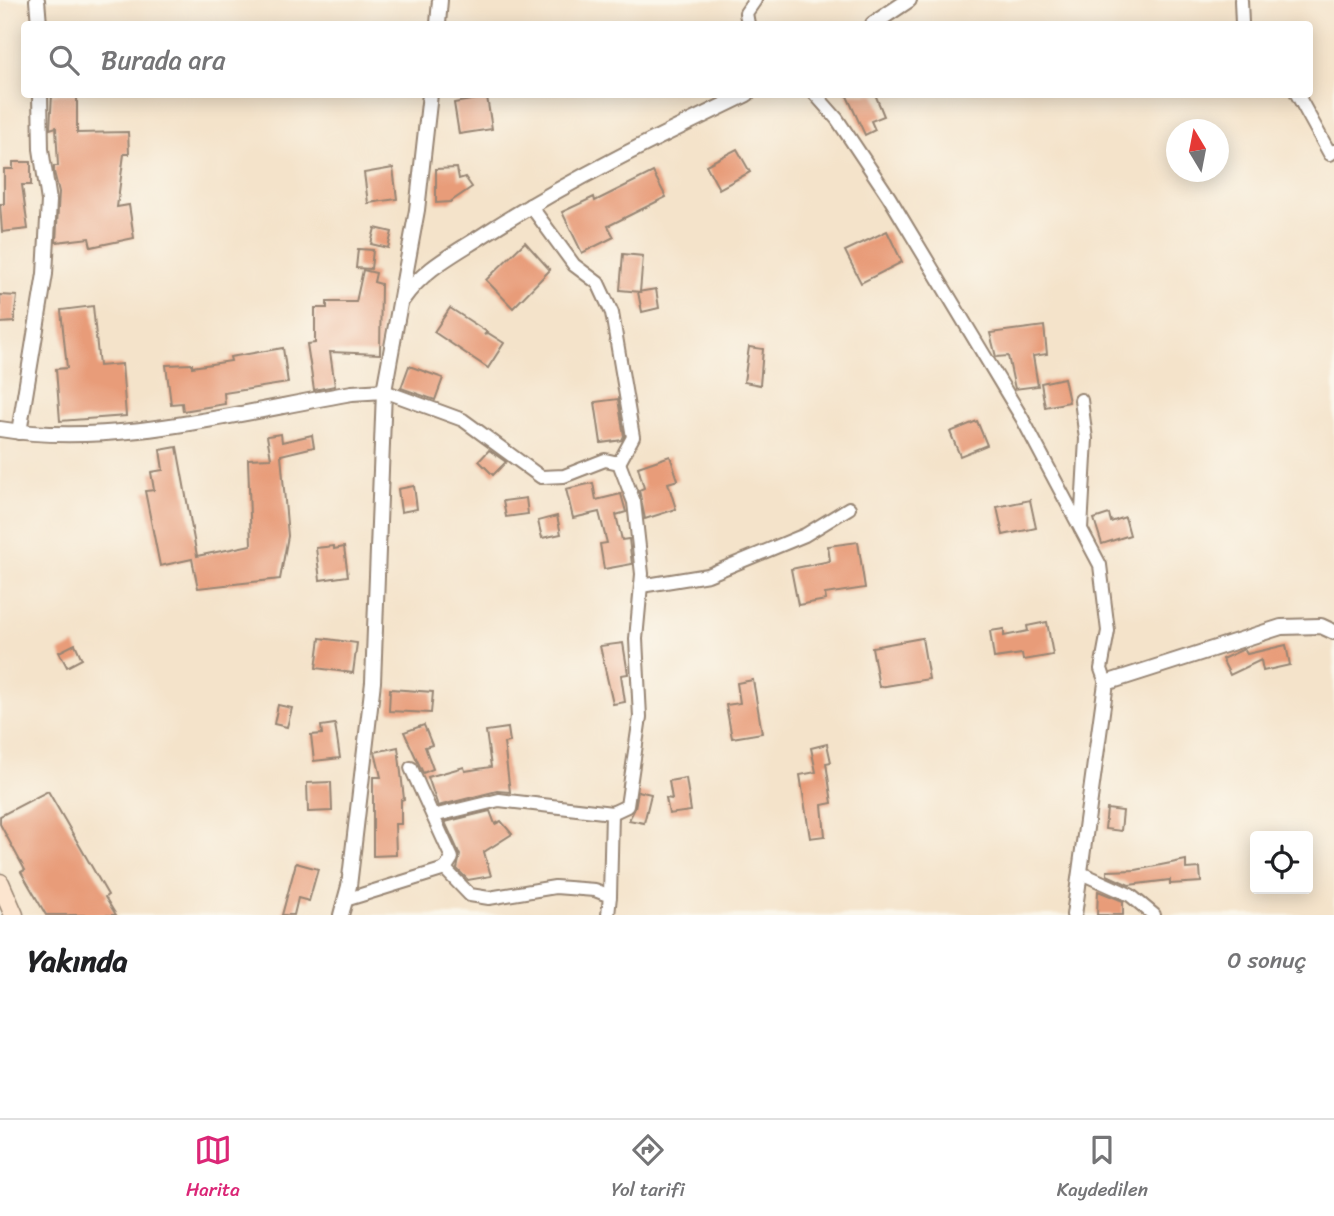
<!DOCTYPE html>
<html lang="tr">
<meta charset="utf-8">
<style>
body{margin:0;font-family:Sriracha,sans-serif;background:#f6f6f6;color:#202124}
.controls{position:absolute;right:21px;bottom:21px;display:grid;overflow:hidden;border-radius:7px;box-shadow:0 4px 18px #0003}
.controls button{width:63px;height:63px;display:grid;place-items:center;padding:0;border:0;border-bottom:2px solid #e0e0e0;background:#fff;color:#202124;font:35px sans-serif}
.compass{position:absolute;left:1166px;top:119px;width:63px;height:63px;border-radius:50%;background:#fff;box-shadow:0 4px 18px #0003;rotate:350deg}
.list{margin:0;padding:0;list-style:none}
h2{display:flex;justify-content:space-between;align-items:center;height:91px;margin:0;padding:0 28px;font-size:30px}
h2 small{font-size:23px;font-weight:400;color:#757577}
.icon{flex:none;width:38px;height:38px;fill:none;stroke:currentColor;stroke-width:2;stroke-linecap:round;stroke-linejoin:round}
.map{position:relative;flex:none;width:1334px;height:915px;overflow:hidden}
.search{position:absolute;background:#fff;box-shadow:0 4px 18px #0003;left:21px;right:21px;top:21px;height:77px;display:flex;align-items:center;gap:18px;box-sizing:border-box;padding:0 24px;border-radius:7px;color:#757577;font-size:26px}
.sheet{height:203px;background:#fff}
nav{display:flex;justify-content:space-around;align-items:center;box-sizing:border-box;height:98px;border-top:2px solid #e0e0e0;background:#fff;font-size:19px;color:#757577}
nav a{display:grid;justify-items:center;gap:4px}
nav .on{color:#db2777}
.map>svg:first-child{display:block}
</style>
<div class="map">
<svg width="1334" height="915" viewBox="0 0 1334 915">
<rect width="100%" height="100%" fill="#fbf7ec"/>
<filter id="ink" filterUnits="userSpaceOnUse"><feTurbulence type="fractalNoise" baseFrequency=".0143" numOctaves="2"/><feDisplacementMap in="SourceGraphic" scale="14" xChannelSelector="R" yChannelSelector="G"/><feConvolveMatrix kernelMatrix="1 2 1 2 8 2 1 2 1" color-interpolation-filters="sRGB"/></filter>
<filter id="wash" filterUnits="userSpaceOnUse"><feTurbulence type="fractalNoise" baseFrequency=".00686" numOctaves="4" result="noise"/><feDisplacementMap in="SourceGraphic" scale="28" xChannelSelector="R" yChannelSelector="G"/><feGaussianBlur stdDeviation="1.57" result="paint"/><feColorMatrix in="noise" values="0 0 0 0 0 0 0 0 0 0 0 0 0 0 0 0 0 1.4 0 .05"/><feComposite in="paint" operator="in"/></filter>
<g filter="url(#wash)">
<rect width="100%" height="100%" fill="#f4e3ca"/>
<g id="blocks">
<g fill="#e89c79">
<path d="M 52,94 L 77,94 L 77,133 L 128,132 L 129,154 L 124,154 L 117,207 L 129,205 L 134,238 L 91,247 L 89,238 L 56,242 L 59,192 L 54,172 L 54,166 L 58,166 L 56,127 L 50,129 Z"/>
<path d="M 846,94 L 875,94 L 884,116 L 871,121 L 875,130 L 865,135 Z"/>
<path d="M 487,97 L 492,129 L 459,134 L 454,103 Z"/>
<path d="M 737,149 L 750,172 L 719,189 L 706,165 Z"/>
<path d="M 13,162 L 31,162 L 31,185 L 22,185 L 28,229 L 2,232 L 0,204 L 4,204 L 4,169 L 13,169 Z"/>
<path d="M 393,168 L 397,199 L 368,203 L 364,173 Z"/>
<path d="M 457,168 L 459,179 L 465,177 L 472,187 L 450,202 L 436,203 L 436,169 Z"/>
<path d="M 653,172 L 666,197 L 608,226 L 614,237 L 582,253 L 562,212 L 594,197 L 595,201 Z"/>
<path d="M 375,228 L 392,232 L 388,248 L 371,244 Z"/>
<path d="M 887,231 L 902,262 L 861,283 L 845,251 Z"/>
<path d="M 525,242 L 550,270 L 513,308 L 486,280 Z"/>
<path d="M 358,249 L 373,250 L 371,269 L 356,268 Z"/>
<path d="M 623,254 L 643,256 L 640,292 L 620,290 Z"/>
<path d="M 363,270 L 376,273 L 374,282 L 381,284 L 380,354 L 330,352 L 335,386 L 314,390 L 307,344 L 315,343 L 315,308 L 327,308 L 327,302 L 356,302 Z"/>
<path d="M 656,289 L 659,308 L 642,312 L 638,292 Z"/>
<path d="M 0,295 L 17,296 L 14,322 L 0,323 Z"/>
<path d="M 93,306 L 99,366 L 122,364 L 126,416 L 60,421 L 56,369 L 67,368 L 61,310 Z"/>
<path d="M 450,308 L 487,332 L 484,335 L 488,333 L 504,343 L 488,368 L 434,332 Z"/>
<path d="M 1044,326 L 1047,354 L 1033,356 L 1038,386 L 1015,389 L 1008,356 L 996,357 L 990,333 Z"/>
<path d="M 749,347 L 763,349 L 760,385 L 744,382 Z"/>
<path d="M 283,348 L 288,383 L 224,393 L 225,404 L 183,411 L 182,403 L 171,404 L 166,365 L 192,364 L 192,367 L 231,361 L 230,357 Z"/>
<path d="M 409,366 L 443,378 L 435,400 L 401,388 Z"/>
<path d="M 1064,378 L 1069,402 L 1045,407 L 1041,383 Z"/>
<path d="M 618,399 L 624,436 L 622,440 L 601,443 L 595,402 Z"/>
<path d="M 977,421 L 987,445 L 960,456 L 950,432 Z"/>
<path d="M 281,434 L 282,442 L 312,435 L 314,447 L 281,455 L 288,536 L 280,579 L 198,588 L 192,559 L 160,566 L 145,491 L 154,490 L 151,472 L 163,470 L 160,450 L 177,447 L 197,556 L 251,545 L 248,459 L 271,458 L 267,436 Z"/>
<path d="M 489,450 L 506,462 L 493,475 L 479,461 Z"/>
<path d="M 670,456 L 678,480 L 668,483 L 676,509 L 645,519 L 639,490 L 644,488 L 638,467 Z"/>
<path d="M 593,483 L 596,500 L 621,494 L 626,512 L 616,515 L 622,540 L 629,539 L 632,564 L 604,569 L 600,544 L 607,543 L 599,512 L 573,518 L 566,489 Z"/>
<path d="M 414,486 L 417,509 L 401,512 L 398,489 Z"/>
<path d="M 526,498 L 528,514 L 506,517 L 503,501 Z"/>
<path d="M 1030,500 L 1036,528 L 1003,535 L 997,507 Z"/>
<path d="M 1109,514 L 1111,522 L 1125,517 L 1130,535 L 1102,544 L 1094,519 Z"/>
<path d="M 557,516 L 561,534 L 542,538 L 538,521 Z"/>
<path d="M 858,542 L 865,588 L 825,594 L 826,600 L 798,605 L 791,569 L 830,561 L 828,546 Z"/>
<path d="M 334,546 L 334,549 L 344,547 L 348,576 L 320,580 L 316,548 Z"/>
<path d="M 1047,622 L 1053,655 L 1023,660 L 1022,654 L 994,658 L 990,631 L 1004,629 L 1004,636 L 1028,631 L 1027,626 Z"/>
<path d="M 320,638 L 357,643 L 353,673 L 316,668 Z"/>
<path d="M 922,638 L 929,679 L 879,687 L 872,647 Z"/>
<path d="M 623,643 L 628,674 L 621,675 L 625,702 L 613,704 L 600,646 Z"/>
<path d="M 75,644 L 82,659 L 67,667 L 59,652 Z"/>
<path d="M 1286,645 L 1290,665 L 1263,671 L 1261,660 L 1230,675 L 1222,659 L 1244,649 L 1247,654 Z"/>
<path d="M 753,680 L 762,733 L 732,738 L 726,705 L 740,703 L 737,683 Z"/>
<path d="M 390,689 L 433,692 L 431,713 L 389,711 Z"/>
<path d="M 278,705 L 292,708 L 287,727 L 274,724 Z"/>
<path d="M 335,724 L 340,758 L 314,761 L 311,735 L 322,734 L 321,726 Z"/>
<path d="M 424,725 L 432,745 L 425,747 L 433,769 L 423,773 L 404,732 Z"/>
<path d="M 508,728 L 510,742 L 504,743 L 510,792 L 497,791 L 438,806 L 428,777 L 464,767 L 465,771 L 491,767 L 486,731 Z"/>
<path d="M 827,744 L 831,762 L 826,763 L 832,803 L 822,805 L 825,836 L 810,838 L 800,775 L 816,772 L 811,748 Z"/>
<path d="M 398,747 L 404,799 L 401,800 L 401,824 L 395,824 L 396,855 L 373,856 L 373,777 L 381,777 L 375,752 Z"/>
<path d="M 686,778 L 691,811 L 669,814 L 666,798 L 672,799 L 669,781 Z"/>
<path d="M 331,782 L 332,811 L 308,812 L 307,783 Z"/>
<path d="M 48,791 L 108,895 L 105,897 L 116,915 L 46,915 L 21,872 L 25,870 L 0,824 L 0,816 Z"/>
<path d="M 638,791 L 651,794 L 644,823 L 629,820 L 635,808 Z"/>
<path d="M 1107,809 L 1123,811 L 1121,831 L 1105,829 Z"/>
<path d="M 490,811 L 495,824 L 501,821 L 512,834 L 484,852 L 491,876 L 468,880 L 457,869 L 460,855 L 445,822 Z"/>
<path d="M 1186,860 L 1186,869 L 1200,868 L 1201,882 L 1170,884 L 1170,880 L 1129,885 L 1107,875 L 1107,871 L 1136,870 Z"/>
<path d="M 296,863 L 318,869 L 309,901 L 298,898 L 294,915 L 282,915 Z"/>
<path d="M 1098,891 L 1123,901 L 1123,915 L 1097,915 Z"/>
</g>
</g>
</g>
<g filter="url(#ink)">
<use href="#blocks" fill-opacity="0" stroke="#988674" stroke-width="2"/>
<g fill="none" stroke-linecap="round" stroke-linejoin="round">
<g stroke="#988674" stroke-width="16">
<g id="minor">
<path d="M 1241,0 L 1242,24"/>
<path d="M 748,24 L 746,13 L 755,0"/>
<path d="M 815,94 L 837,119 L 889,197 L 1022,418 L 1100,565 L 1108,631 L 1101,669 L 1106,683"/>
<path d="M 1297,94 L 1330,154 L 1334,151"/>
<path d="M 530,205 L 574,265 L 598,283 L 612,313 L 633,437 L 619,463"/>
<path d="M 384,391 L 463,420 L 541,477 L 564,476 L 605,460 L 619,463 L 634,502 L 642,574 L 636,639 L 640,717 L 627,806 L 612,813 L 499,800 L 433,816"/>
<path d="M 1081,400 L 1086,439 L 1081,529"/>
<path d="M 641,586 L 708,575 L 805,535 L 849,508"/>
<path d="M 411,768 L 452,858 L 445,869"/>
<path d="M 1081,873 L 1130,895 L 1154,915"/>
<path d="M 610,896 L 612,813"/>
<path d="M 345,900 L 445,869 L 470,895 L 489,898 L 555,887 L 595,890 L 610,896 L 608,915"/>
</g>
</g>
<g stroke="#988674" stroke-width="18">
<g id="tertiary">
<path d="M 37,0 L 39,24"/>
<path d="M 438,24 L 440,0"/>
<path d="M 873,24 L 909,0"/>
<path d="M 402,300 C 425,267 455,254 488,232 C 571,179 658,137 747,94"/>
<path d="M 0,429 C 112,448 241,412 352,393 L 384,391"/>
<path d="M 19,432 L 45,274 L 49,201 L 41,149 L 40,94"/>
<path d="M 341,915 L 349,886 L 373,682 L 384,391 L 417,210 L 430,94"/>
<path d="M 1074,915 L 1106,683 L 1281,627 L 1321,626 L 1334,632"/>
</g>
</g>
<g stroke="#988674" stroke-width="21">
<path id="secondary" d="M 0,883 L 14,915"/>
</g>
<use href="#minor" stroke="#fff" stroke-width="12"/>
<use href="#tertiary" stroke="#fff" stroke-width="14"/>
<use href="#secondary" stroke="#fce5cf" stroke-width="18"/>
</g>
</g>
</svg>
<div class="controls">
<button><svg class="icon" aria-label="locate" viewBox="0 0 24 24"><circle cx="12" cy="12" r="6"/><path d="M12 2v4M12 18v4M2 12h4M18 12h4"/></svg></button>
</div>
<svg class="compass" viewBox="-18 -18 36 36"><path d="M0-13l5 13h-10z" fill="#e53935"/><path d="M0 13l5-13h-10z" fill="#757577"/></svg>
<div class="search"><svg class="icon" aria-label="search" viewBox="0 0 24 24"><circle cx="10" cy="10" r="6"/><path d="M15 15l6 6"/></svg>Burada ara</div>
</div>
<section class="sheet">
<h2>Yakında<small>0 sonuç</small></h2>
<ul class="list">
</ul>
</section>
<nav>
<a class="on"><svg class="icon" aria-label="map" viewBox="0 0 24 24"><path d="M3 6l6-2 6 2 6-2v14l-6 2-6-2-6 2zM9 4v14M15 6v14"/></svg>Harita</a>
<a><svg class="icon" aria-label="directions" viewBox="0 0 24 24"><path d="M12 3l9 9-9 9-9-9zM9 14v-3h6M13 9l2 2-2 2"/></svg>Yol tarifi</a>
<a><svg class="icon" aria-label="saved" viewBox="0 0 24 24"><path d="M7 4h10v16l-5-4-5 4z"/></svg>Kaydedilen</a>
</nav>
